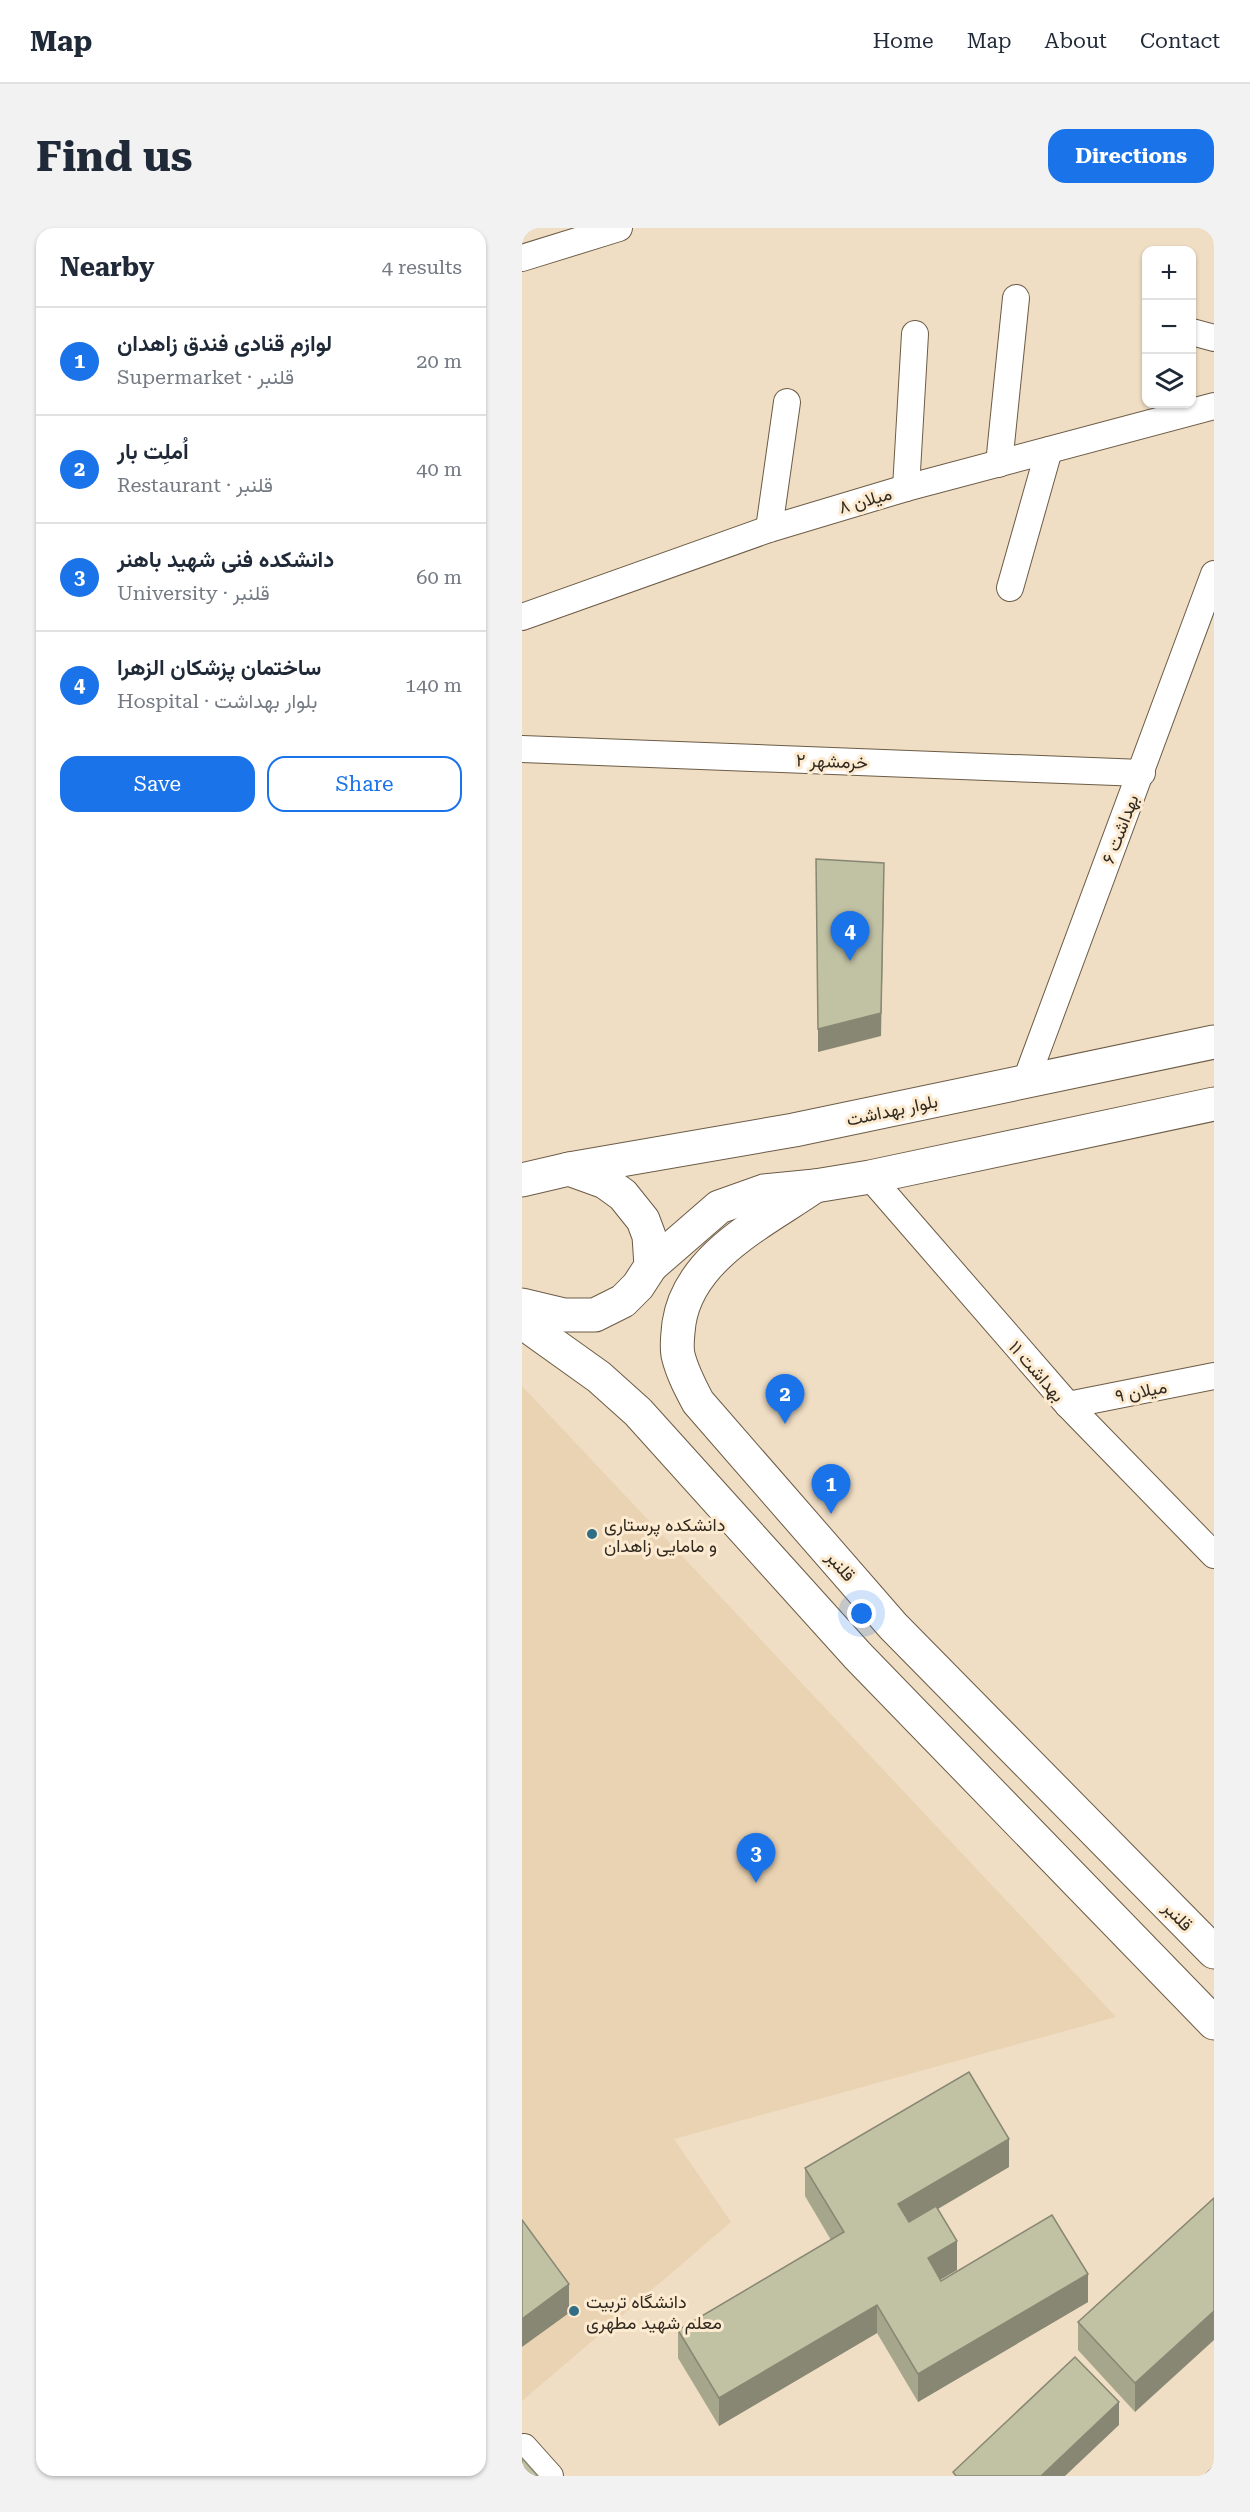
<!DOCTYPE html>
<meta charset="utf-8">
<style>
body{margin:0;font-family:"Roboto Serif",Vazirmatn,serif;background:#f2f2f3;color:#1f2937}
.controls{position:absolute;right:18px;top:18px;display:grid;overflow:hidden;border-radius:12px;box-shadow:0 2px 4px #0004}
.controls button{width:54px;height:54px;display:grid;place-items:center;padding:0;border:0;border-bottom:2px solid #e0e1e3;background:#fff;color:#1f2937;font:30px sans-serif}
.you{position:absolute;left:340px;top:1386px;width:21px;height:21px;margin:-15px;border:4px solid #fff;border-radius:50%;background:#1a73e8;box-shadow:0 0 0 9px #1a73e833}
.badge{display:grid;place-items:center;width:39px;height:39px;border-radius:50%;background:#1a73e8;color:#fff;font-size:20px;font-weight:700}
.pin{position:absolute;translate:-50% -50px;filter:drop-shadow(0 2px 3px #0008)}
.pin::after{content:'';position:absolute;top:32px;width:21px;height:18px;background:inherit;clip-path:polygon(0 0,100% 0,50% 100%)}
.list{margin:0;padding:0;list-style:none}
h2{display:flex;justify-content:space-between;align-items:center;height:78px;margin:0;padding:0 24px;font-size:26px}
h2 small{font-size:20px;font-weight:400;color:#747a83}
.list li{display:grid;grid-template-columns:39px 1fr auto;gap:18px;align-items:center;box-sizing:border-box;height:108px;padding:0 24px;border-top:2px solid #e0e1e3}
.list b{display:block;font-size:22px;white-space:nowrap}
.list p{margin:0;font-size:20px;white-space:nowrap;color:#747a83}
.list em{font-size:20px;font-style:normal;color:#747a83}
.actions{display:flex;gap:12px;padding:18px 24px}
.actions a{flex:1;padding:14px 0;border:2px solid #1a73e8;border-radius:18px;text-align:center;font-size:21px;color:#1a73e8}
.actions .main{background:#1a73e8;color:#fff}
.icon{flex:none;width:33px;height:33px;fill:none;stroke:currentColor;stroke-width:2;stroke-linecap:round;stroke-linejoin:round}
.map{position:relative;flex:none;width:692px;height:2248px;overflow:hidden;border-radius:18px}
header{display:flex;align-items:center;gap:36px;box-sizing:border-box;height:84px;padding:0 30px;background:#fff;border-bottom:2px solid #e0e1e3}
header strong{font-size:28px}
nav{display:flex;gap:33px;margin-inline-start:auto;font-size:21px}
.intro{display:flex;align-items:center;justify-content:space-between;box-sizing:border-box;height:144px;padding:0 36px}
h1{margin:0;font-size:42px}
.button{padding:15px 27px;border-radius:18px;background:#1a73e8;color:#fff;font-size:21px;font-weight:700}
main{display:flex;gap:36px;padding:0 36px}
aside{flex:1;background:#fff;border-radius:18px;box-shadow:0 2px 4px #0004}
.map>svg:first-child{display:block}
</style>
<header>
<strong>Map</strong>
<nav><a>Home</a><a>Map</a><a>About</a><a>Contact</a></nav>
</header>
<div class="intro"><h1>Find us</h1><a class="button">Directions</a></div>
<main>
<aside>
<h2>Nearby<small>4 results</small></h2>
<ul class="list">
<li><span class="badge">1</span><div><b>لوازم قنادی فندق زاهدان</b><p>Supermarket · قلنبر</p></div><em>20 m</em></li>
<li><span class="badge">2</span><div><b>اُملِت بار</b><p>Restaurant · قلنبر</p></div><em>40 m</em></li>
<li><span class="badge">3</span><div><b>دانشکده فنی شهید باهنر</b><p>University · قلنبر</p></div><em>60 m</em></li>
<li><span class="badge">4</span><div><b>ساختمان پزشکان الزهرا</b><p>Hospital · بلوار بهداشت</p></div><em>140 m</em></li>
</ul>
<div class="actions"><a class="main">Save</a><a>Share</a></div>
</aside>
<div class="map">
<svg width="692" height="2248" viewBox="0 0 692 2248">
<rect width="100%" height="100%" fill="#efddc4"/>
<path fill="#ead3b3" d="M 0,1158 L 594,1789 L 152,1911 L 209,1994 L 0,2173 Z"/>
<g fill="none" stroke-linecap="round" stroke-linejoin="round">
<g stroke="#6c5c46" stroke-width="28">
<g id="minor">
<path d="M 0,30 L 97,0"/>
<path d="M 670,104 L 692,110"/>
<path d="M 477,236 L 494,70"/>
<path d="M 384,260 L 393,106"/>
<path d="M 247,301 L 265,174"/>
<path d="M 488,360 L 527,222"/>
<path d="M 0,389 L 247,301 L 384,260 L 692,178"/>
<path d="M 0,521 L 620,545"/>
<path d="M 503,855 L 692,346"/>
<path d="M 348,949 L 546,1177 L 692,1327"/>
<path d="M 546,1177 L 692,1148"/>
<path d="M 2,2219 L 28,2248"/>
</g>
</g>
<g stroke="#6c5c46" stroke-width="35">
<g id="secondary">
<path d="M 47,941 L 272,902 L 692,814"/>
<path d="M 0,952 L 47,941 L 83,954 L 101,967 L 121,992 L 127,1008 L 129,1038 L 116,1058 L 101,1073 L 73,1087 L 42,1087 L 0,1077"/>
<path d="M 293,958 C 243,993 167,1028 157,1095 C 156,1105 154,1117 156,1127 C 160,1144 168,1159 176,1174 L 371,1398 L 692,1724"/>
<path d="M 129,1038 L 197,979 L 242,963 L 293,958 L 348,949 L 692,876"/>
<path d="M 0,1094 L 77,1149 L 116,1184 L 336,1428 L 692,1795"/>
</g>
</g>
<use href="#minor" stroke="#fff" stroke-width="26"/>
<use href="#secondary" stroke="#fff" stroke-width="33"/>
</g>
<g fill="#a6a68d">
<path d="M 487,1939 L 416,1981 L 435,2042 L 419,2051 L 419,2053 L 566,2074 L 396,2174 L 355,2105 L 197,2198 L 156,2130 L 156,2102 L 309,2012 L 283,1968 L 283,1940 Z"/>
<path d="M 692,1970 L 613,2184 L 556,2122 L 556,2094 Z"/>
</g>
<g fill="#878773">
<path d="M 362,658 L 359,808 L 296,824 L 296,801 Z"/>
<path d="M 487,1911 L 487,1939 L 376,2004 L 376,1976 Z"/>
<path d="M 435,2013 L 435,2042 L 406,2059 L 406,2030 Z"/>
<path d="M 566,2046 L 566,2074 L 396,2174 L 396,2146 Z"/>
<path d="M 47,2056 L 47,2085 L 0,2119 L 0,2091 Z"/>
<path d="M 355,2077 L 355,2105 L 197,2198 L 197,2170 Z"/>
<path d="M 692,2083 L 692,2112 L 613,2184 L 613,2155 Z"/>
<path d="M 597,2174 L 597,2197 L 543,2248 L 519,2248 Z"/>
</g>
<g fill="#c1c1a4" stroke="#878773" stroke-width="1.5">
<path d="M 294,631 L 362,635 L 359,785 L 296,801 Z"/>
<path d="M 447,1844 L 487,1911 L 376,1976 L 387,1994 L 414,1978 L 435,2013 L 406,2030 L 419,2053 L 530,1987 L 566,2046 L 396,2146 L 355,2077 L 197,2170 L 156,2102 L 322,2004 L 283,1940 Z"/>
<path d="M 692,1970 L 692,2083 L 613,2155 L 556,2094 Z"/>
<path d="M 0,1992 L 47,2056 L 0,2091 Z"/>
<path d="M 553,2129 L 597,2174 L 519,2248 L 434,2248 L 431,2244 Z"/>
<path d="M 0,2230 L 16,2248 L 0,2248 Z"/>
<path d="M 692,2238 L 692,2248 L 686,2248 L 684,2246 Z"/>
</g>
<g fill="#316d84" stroke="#fdebd1" stroke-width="2">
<circle cx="70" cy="1306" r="6"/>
<circle cx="52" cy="2083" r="6"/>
</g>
<g text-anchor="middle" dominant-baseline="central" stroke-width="6" stroke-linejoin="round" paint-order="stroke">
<g font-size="18" fill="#322b21" stroke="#fdebd1">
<text transform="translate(343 272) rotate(-16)">میلان ۸</text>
<text transform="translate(310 533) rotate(2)">خرمشهر ۲</text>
<text transform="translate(598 601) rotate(-69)">بهداشت ۶</text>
<text transform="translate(370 882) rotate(-12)">بلوار بهداشت</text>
<text transform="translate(515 1143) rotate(49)">بهداشت ۱۱</text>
<text transform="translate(619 1163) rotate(-11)">میلان ۹</text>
<text transform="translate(319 1338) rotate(49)">قلنبر</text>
<text transform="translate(656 1688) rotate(45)">قلنبر</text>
</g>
<g font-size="18" fill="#322b21" stroke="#fdebd1" text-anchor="start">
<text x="82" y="1296">دانشکده پرستاری<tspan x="82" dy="21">و مامایی زاهدان</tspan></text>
<text x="64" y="2073">دانشگاه تربیت<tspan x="64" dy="21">معلم شهید مطهری</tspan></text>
</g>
</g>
</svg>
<div class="controls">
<button>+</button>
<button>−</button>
<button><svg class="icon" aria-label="layers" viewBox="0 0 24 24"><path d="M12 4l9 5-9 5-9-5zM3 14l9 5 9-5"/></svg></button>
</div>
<div class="you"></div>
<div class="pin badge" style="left:309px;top:1286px">1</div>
<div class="pin badge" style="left:263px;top:1196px">2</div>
<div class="pin badge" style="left:234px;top:1655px">3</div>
<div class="pin badge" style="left:328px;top:733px">4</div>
</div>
</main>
